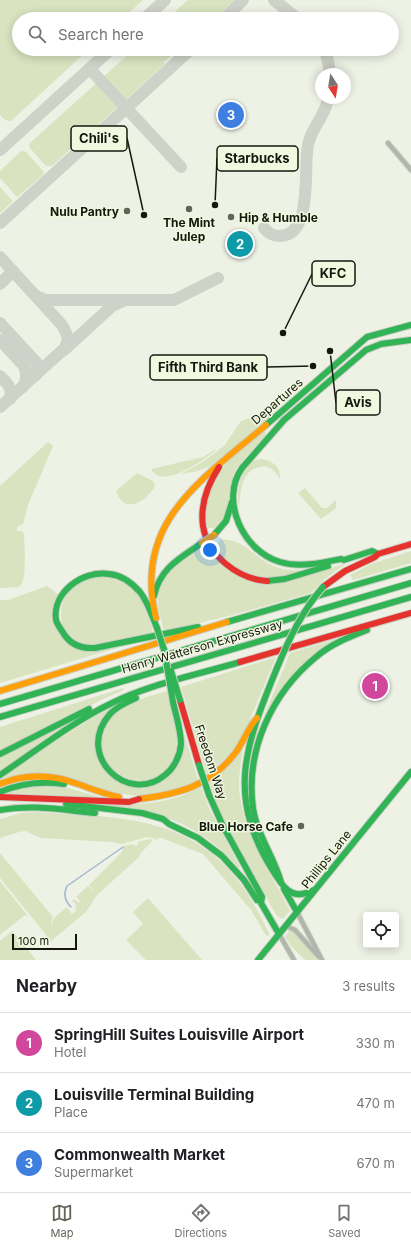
<!DOCTYPE html>
<style>
body{margin:0;font-family:Inter,sans-serif;background:#f2f2f2;color:#202124}
.controls{position:absolute;right:12px;bottom:12px;display:grid;overflow:hidden;border-radius:4px;box-shadow:0 2px 10px #0003}
.controls button{width:36px;height:36px;display:grid;place-items:center;padding:0;border:0;border-bottom:1px solid #e0e0e0;background:#fff;color:#202124;font:20px sans-serif}
.compass{position:absolute;left:315px;top:68px;width:36px;height:36px;border-radius:50%;background:#fff;box-shadow:0 2px 10px #0003;rotate:168deg}
.scale{position:absolute;left:12px;bottom:10px;width:65px;box-sizing:border-box;padding-left:4px;border:2px solid #16180f;border-top:0;font-size:11px;line-height:14px;white-space:nowrap;color:#16180f;-webkit-text-stroke:3px #f0f8df;paint-order:stroke}
.you{position:absolute;left:210px;top:550px;width:14px;height:14px;margin:-10px;border:3px solid #fff;border-radius:50%;background:#1a73e8;box-shadow:0 0 0 6px #1a73e833}
.badge{display:grid;place-items:center;width:26px;height:26px;border-radius:50%;background:#62645a;color:#fff;font-size:13px;font-weight:700}
.pin{position:absolute;translate:-50% -50%;border:2px solid #fff;box-shadow:0 1px 4px #0006}
.list{margin:0;padding:0;list-style:none}
h2{display:flex;justify-content:space-between;align-items:center;height:52px;margin:0;padding:0 16px;font-size:17px}
h2 small{font-size:13px;font-weight:400;color:#757577}
.list li{display:grid;grid-template-columns:26px 1fr auto;gap:12px;align-items:center;box-sizing:border-box;height:60px;padding:0 16px;border-top:1px solid #e0e0e0}
.list b{display:block;font-size:15px;white-space:nowrap}
.list p{margin:0;font-size:13px;white-space:nowrap;color:#757577}
.list em{font-size:13px;font-style:normal;color:#757577}
.icon{flex:none;width:22px;height:22px;fill:none;stroke:currentColor;stroke-width:2;stroke-linecap:round;stroke-linejoin:round}
.map{position:relative;flex:none;width:411px;height:960px;overflow:hidden}
.search{position:absolute;background:#fff;box-shadow:0 2px 10px #0003;left:12px;right:12px;top:12px;height:44px;display:flex;align-items:center;gap:10px;box-sizing:border-box;padding:0 14px;border-radius:22px;color:#757577;font-size:15px}
.sheet{height:232px;background:#fff}
nav{display:flex;justify-content:space-around;align-items:center;box-sizing:border-box;height:56px;border-top:1px solid #e0e0e0;background:#fff;font-size:11px;color:#757577}
nav a{display:grid;justify-items:center;gap:2px}
nav .on{color:#62645a}
.map>svg:first-child{display:block}
</style>
<div class="map">
<svg width="411" height="960" viewBox="0 0 411 960">
<rect width="100%" height="100%" fill="#eef2e5"/>
<g fill="#d9e3c0">
<path d="M 0,0 L 143,0 L 122,19 L 19,19 L 19,49 L 89,49 L 11,121 L 5,120 L 0,115 Z"/>
<path d="M 188,0 L 234,0 L 217,17 L 215,15 L 211,19 L 167,19 Z"/>
<path d="M 134,49 L 178,49 L 164,62 L 165,64 L 52,166 L 46,166 L 30,148 L 29,144 Z"/>
<path d="M 21,151 L 26,152 L 44,172 L 43,175 L 17,197 L 0,178 L 0,171 Z"/>
<path d="M 0,187 L 13,201 L 0,213 Z"/>
<path d="M 269,411 L 272,415 L 271,416 L 225,457 L 213,465 L 198,471 L 181,474 L 204,461 L 224,446 L 241,421 Z"/>
<path d="M 265,430 L 266,436 C 256,447 242,458 235,471 C 228,486 233,521 217,528 C 215,529 210,528 208,528 C 197,479 232,458 265,430 Z"/>
<path d="M 48,442 L 53,446 L 28,505 L 23,524 L 17,527 L 17,531 L 21,531 L 24,533 C 24,544 28,581 19,587 L 0,588 L 0,486 Z"/>
<path d="M 214,450 L 216,450 C 205,459 162,491 151,469 L 203,457 Z"/>
<path d="M 262,459 C 273,461 281,467 280,479 C 275,471 270,465 260,467 C 240,470 240,497 239,512 C 237,496 237,480 248,466 C 249,466 252,462 253,461 C 255,460 259,459 262,459 Z"/>
<path d="M 137,473 L 153,481 L 155,486 C 147,501 124,516 116,491 Z"/>
<path d="M 305,488 L 322,508 L 327,508 L 336,500 L 336,508 L 321,519 L 298,493 Z"/>
<path d="M 221,539 C 229,540 236,541 242,545 C 254,552 262,562 276,567 C 286,571 297,570 306,570 C 296,573 286,577 276,578 C 252,580 227,567 215,546 Z"/>
<path d="M 210,548 L 210,551 L 214,556 L 224,565 L 256,581 L 303,576 L 347,563 L 325,579 L 311,593 L 229,616 L 164,631 C 155,599 151,581 182,560 C 193,553 197,549 210,548 Z"/>
<path d="M 411,551 L 411,563 L 353,580 L 350,575 L 371,564 Z"/>
<path d="M 94,577 L 108,577 L 118,579 L 138,592 L 150,621 L 153,633 C 136,637 99,649 83,645 C 58,638 54,605 72,588 C 78,583 87,580 94,577 Z"/>
<path d="M 47,586 L 59,595 L 55,623 L 71,645 L 130,644 L 0,683 L 0,600 L 8,600 Z"/>
<path d="M 340,638 L 289,680 L 252,758 L 251,758 L 256,735 L 290,653 Z"/>
<path d="M 276,657 L 243,736 L 234,750 L 207,775 L 181,687 Z"/>
<path d="M 123,688 L 124,690 L 101,700 L 0,752 L 0,727 Z"/>
<path d="M 167,691 C 170,705 178,729 178,742 C 178,752 174,759 168,767 C 163,775 153,780 143,780 C 107,782 87,740 114,715 C 129,701 149,696 167,691 Z"/>
<path d="M 119,704 L 107,714 L 96,751 L 123,784 L 167,778 L 184,733 L 198,780 L 183,788 L 166,793 L 139,796 L 116,793 L 63,776 L 0,781 L 0,779 C 39,753 76,725 119,704 Z"/>
<path d="M 72,721 L 0,771 L 0,758 Z"/>
<path d="M 243,748 C 241,761 239,774 239,787 C 242,834 270,870 290,911 L 283,919 L 278,917 L 275,913 C 252,870 224,828 209,781 Z"/>
<path d="M 28,786 L 61,786 L 103,798 L 6,793 Z"/>
<path d="M 201,787 L 209,808 L 240,867 L 239,868 C 217,842 187,822 154,814 C 133,809 111,807 89,803 C 132,804 161,808 201,787 Z"/>
<path d="M 37,812 C 115,818 187,813 240,883 C 252,898 260,916 269,933 L 269,936 L 267,936 L 265,934 L 251,910 L 203,854 L 161,838 L 159,838 L 156,840 L 153,838 L 147,837 L 122,844 L 111,842 L 41,838 L 25,831 L 19,832 L 0,838 L 0,819 L 21,813 Z"/>
<path d="M 150,839 L 153,840 L 140,854 L 140,856 L 97,895 L 86,912 L 51,941 L 0,878 L 0,853 L 53,917 L 51,923 L 52,924 L 55,917 L 67,907 L 72,914 L 76,911 L 75,903 L 72,901 L 74,899 L 79,903 L 80,901 L 76,897 L 88,886 L 94,891 L 89,885 L 122,852 L 123,846 L 134,844 L 135,846 L 138,845 L 138,842 Z"/>
<path d="M 0,881 L 28,916 L 27,917 L 25,915 L 0,935 Z"/>
<path d="M 148,898 L 202,960 L 146,960 L 126,940 L 143,924 L 133,912 Z"/>
<path d="M 290,930 L 294,932 L 318,960 L 305,960 L 291,946 L 285,937 Z"/>
<path d="M 12,931 L 18,937 L 36,960 L 0,960 L 0,941 Z"/>
</g>
<g fill="none" stroke-linecap="round" stroke-linejoin="round">
<path stroke="#a2b7d4" stroke-width="1.5" d="M 71,907 C 65,901 63,894 67,886 L 123,847"/>
<g stroke="#cfd2c8" stroke-width="12">
<path d="M 274,0 L 298,19"/>
<path d="M 144,19 L 165,0"/>
<path d="M 224,19 L 243,0"/>
<path d="M 324,49 L 328,61 L 330,74"/>
<path d="M 90,69 L 181,167"/>
<path d="M 0,150 L 111,49"/>
<path d="M 0,223 L 191,49"/>
<path d="M 264,228 C 268,233 273,236 279,236 C 314,237 303,167 308,145 C 310,133 318,124 323,113 C 326,108 327,103 328,98"/>
<path d="M 0,257 L 62,325 C 68,336 70,339 64,349 L 0,407"/>
<path d="M 0,284 L 13,271"/>
<path d="M 36,296 L 46,300 L 174,300 L 218,278"/>
<path d="M 0,323 L 36,362 L 37,368 L 36,375"/>
<path d="M 0,340 L 24,366 C 27,373 27,380 23,387"/>
<path d="M 64,350 L 112,306 L 123,301"/>
<path d="M 0,376 C 7,383 13,388 10,399"/>
</g>
<g stroke="#cbcec4" stroke-width="6">
<g id="street">
<path d="M 388,143 L 411,170"/>
<path d="M 297,912 L 322,960"/>
<path d="M 286,926 L 295,930 L 319,957"/>
<path d="M 279,934 L 294,960"/>
</g>
</g>
<g stroke="#cbcec4" stroke-width="8">
<g id="fast">
<path d="M 266,425 L 367,337 L 411,325"/>
<path d="M 214,535 L 226,521 L 232,502"/>
<path d="M 378,554 L 372,551 L 344,560 L 341,559 C 322,563 300,568 280,562 C 244,552 219,501 242,468 L 284,420 L 366,350 L 381,344 L 411,340"/>
<path d="M 267,581 L 285,579 L 328,566"/>
<path d="M 154,596 C 160,568 180,558 202,543"/>
<path d="M 227,622 L 411,569"/>
<path d="M 157,628 C 152,616 148,602 140,592 C 132,583 121,575 109,574 C 82,570 52,593 56,620 C 57,624 60,628 62,631 C 69,644 80,649 95,648 L 198,627"/>
<path d="M 277,668 C 244,748 225,799 277,877 C 287,893 296,899 314,890"/>
<path d="M 136,698 C 127,702 117,706 110,714 C 74,755 128,806 165,775 C 174,768 180,756 181,744 C 181,730 176,716 173,702"/>
<path d="M 0,704 L 411,583"/>
<path d="M 0,717 L 411,597"/>
<path d="M 0,754 L 89,709"/>
<path d="M 0,775 C 36,751 71,723 110,704 C 150,684 196,675 240,662"/>
<path d="M 0,792 C 21,783 42,781 64,784"/>
<path d="M 209,795 L 223,826 L 262,897 L 261,903 L 279,934"/>
<path d="M 66,804 L 142,813 L 163,819 L 169,824 L 198,838 L 222,856 L 244,880 L 257,900"/>
<path d="M 0,810 C 32,804 63,810 95,813"/>
<path d="M 281,882 C 274,857 257,835 253,808 C 245,750 272,693 316,657 C 331,644 349,637 367,630"/>
<path d="M 284,889 L 297,912"/>
<path d="M 258,960 L 411,772"/>
</g>
</g>
<g stroke="#cbcec4" stroke-width="8">
<g id="slow">
<path d="M 156,618 C 132,522 203,479 266,425"/>
<path d="M 0,691 L 227,622"/>
<path d="M 0,784 C 25,774 50,774 75,783 C 90,788 104,794 119,797"/>
<path d="M 139,799 C 180,794 210,786 236,752 C 244,741 248,728 257,718"/>
</g>
</g>
<g stroke="#cbcec4" stroke-width="8">
<g id="jam">
<path d="M 219,467 C 208,484 200,505 203,526 C 208,556 238,579 267,581"/>
<path d="M 323,587 L 345,571 L 375,557 L 378,554 L 411,544"/>
<path d="M 240,662 L 411,613"/>
<path d="M 180,700 L 199,765"/>
<path d="M 0,797 L 129,802 L 139,799"/>
</g>
</g>
<use href="#street" stroke="#b2b5aa" stroke-width="4"/>
<use href="#fast" stroke="#30b455" stroke-width="6"/>
<use href="#slow" stroke="#ff9f0a" stroke-width="6"/>
<use href="#jam" stroke="#e5322d" stroke-width="6"/>
<g stroke="#cbcec4" stroke-width="8" stroke-linecap="butt">
<g id="fast-bridge">
<path d="M 157,628 L 165,653"/>
<path d="M 164,649 L 173,702"/>
<path d="M 277,668 C 289,639 302,611 323,587"/>
<path d="M 171,671 L 180,700"/>
<path d="M 199,765 L 209,795"/>
</g>
</g>
<g stroke="#cbcec4" stroke-width="8" stroke-linecap="butt">
<path id="slow-bridge" d="M 202,543 L 214,535"/>
</g>
<use href="#fast-bridge" stroke="#30b455" stroke-width="6"/>
<use href="#slow-bridge" stroke="#ff9f0a" stroke-width="6"/>
</g>
<g fill="#62645a" stroke="#f0f8df" stroke-width="1.5">
<circle cx="189" cy="209" r="4"/>
<circle cx="127" cy="211" r="4"/>
<circle cx="231" cy="217" r="4"/>
<circle cx="301" cy="826" r="4"/>
</g>
<g text-anchor="middle" dominant-baseline="central" stroke-width="3" stroke-linejoin="round" paint-order="stroke">
<g font-size="12" font-weight="bold" fill="#16180f" stroke="#f0f8df" text-anchor="end">
<text x="119" y="211">Nulu Pantry</text>
<text x="239" y="217" text-anchor="start">Hip &amp; Humble</text>
<text x="189" y="222" text-anchor="middle">The Mint<tspan x="189" dy="14">Julep</tspan></text>
<text x="293" y="826">Blue Horse Cafe</text>
</g>
<g font-size="12" fill="#16180f" stroke="#f0f8df">
<text transform="translate(277 401) rotate(-41)">Departures</text>
<text transform="translate(202 646) rotate(-16)">Henry Watterson Expressway</text>
<text transform="translate(211 762) rotate(72)">Freedom Way</text>
<text transform="translate(326 859) rotate(-51)">Phillips Lane</text>
</g>
</g>
<path fill="none" stroke="#16180f" stroke-width="1.5" d="M144 215L127 138M215 205L217 158M283 333L312 274M313 366L267 367M330 351L336 403"/>
<g fill="#16180f" stroke="#f0f8df" stroke-width="1.5">
<circle cx="144" cy="215" r="4"/>
<circle cx="215" cy="205" r="4"/>
<circle cx="283" cy="333" r="4"/>
<circle cx="313" cy="366" r="4"/>
<circle cx="330" cy="351" r="4"/>
</g>
<g fill="#f0f8df" stroke="#16180f" stroke-width="1.5">
<rect x="71" y="126" width="56" height="25" rx="4"/>
<rect x="217" y="146" width="81" height="25" rx="4"/>
<rect x="312" y="261" width="43" height="25" rx="4"/>
<rect x="150" y="355" width="117" height="25" rx="4"/>
<rect x="336" y="390" width="44" height="25" rx="4"/>
</g>
<g font-size="13" text-anchor="middle" font-weight="bold" fill="#16180f">
<text x="99" y="143">Chili's</text>
<text x="257" y="163">Starbucks</text>
<text x="333" y="278">KFC</text>
<text x="208" y="372">Fifth Third Bank</text>
<text x="358" y="407">Avis</text>
</g>
</svg>
<div class="controls">
<button><svg class="icon" aria-label="locate" viewBox="0 0 24 24"><circle cx="12" cy="12" r="6"/><path d="M12 2v4M12 18v4M2 12h4M18 12h4"/></svg></button>
</div>
<svg class="compass" viewBox="-18 -18 36 36"><path d="M0-13l5 13h-10z" fill="#e53935"/><path d="M0 13l5-13h-10z" fill="#757577"/></svg>
<div class="scale">100 m</div>
<div class="you"></div>
<div class="pin badge" style="left:375px;top:686px;background:#d1479c">1</div>
<div class="pin badge" style="left:240px;top:244px;background:#0f9aa8">2</div>
<div class="pin badge" style="left:231px;top:115px;background:#3f7fe0">3</div>
<div class="search"><svg class="icon" aria-label="search" viewBox="0 0 24 24"><circle cx="10" cy="10" r="6"/><path d="M15 15l6 6"/></svg>Search here</div>
</div>
<section class="sheet">
<h2>Nearby<small>3 results</small></h2>
<ul class="list">
<li><span class="badge" style="background:#d1479c">1</span><div><b>SpringHill Suites Louisville Airport</b><p>Hotel</p></div><em>330 m</em></li>
<li><span class="badge" style="background:#0f9aa8">2</span><div><b>Louisville Terminal Building</b><p>Place</p></div><em>470 m</em></li>
<li><span class="badge" style="background:#3f7fe0">3</span><div><b>Commonwealth Market</b><p>Supermarket</p></div><em>670 m</em></li>
</ul>
</section>
<nav>
<a class="on"><svg class="icon" aria-label="map" viewBox="0 0 24 24"><path d="M3 6l6-2 6 2 6-2v14l-6 2-6-2-6 2zM9 4v14M15 6v14"/></svg>Map</a>
<a><svg class="icon" aria-label="directions" viewBox="0 0 24 24"><path d="M12 3l9 9-9 9-9-9zM9 14v-3h6M13 9l2 2-2 2"/></svg>Directions</a>
<a><svg class="icon" aria-label="saved" viewBox="0 0 24 24"><path d="M7 4h10v16l-5-4-5 4z"/></svg>Saved</a>
</nav>
